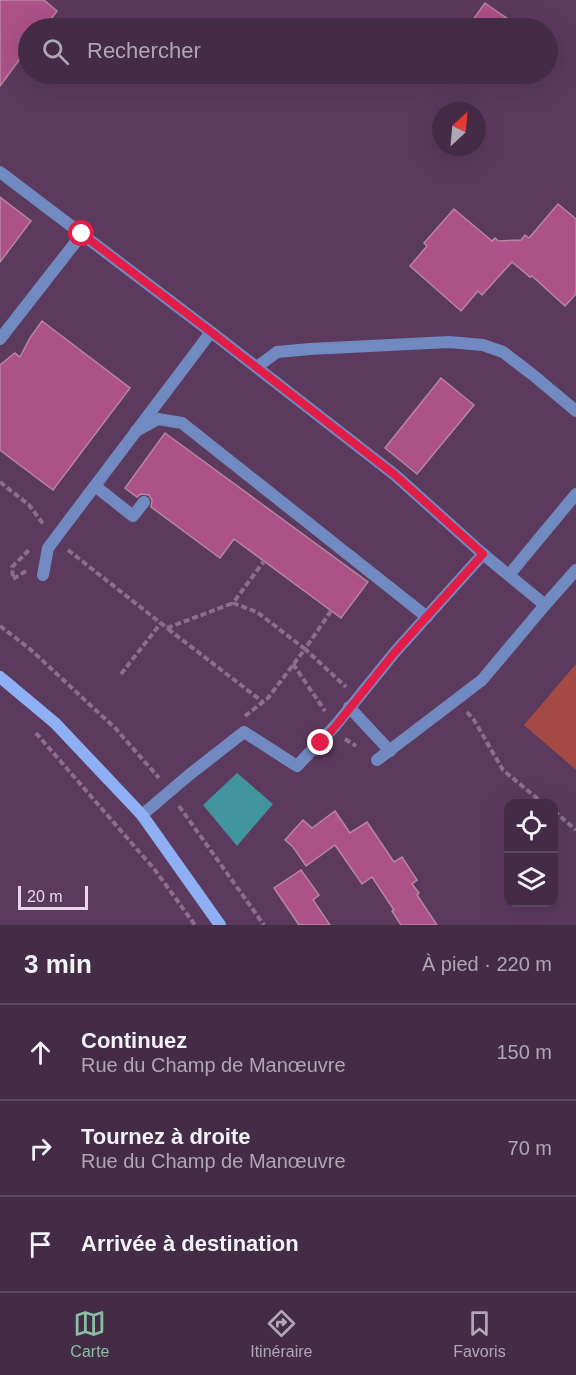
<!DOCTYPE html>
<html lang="fr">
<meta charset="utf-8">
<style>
body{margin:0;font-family:Helvetica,sans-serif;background:#4b344d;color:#f1f3f6}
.controls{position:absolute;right:18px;bottom:18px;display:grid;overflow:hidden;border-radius:12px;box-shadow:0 6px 24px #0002}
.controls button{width:54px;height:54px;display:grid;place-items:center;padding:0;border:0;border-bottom:2px solid #5c485f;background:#442c46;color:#f1f3f6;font:30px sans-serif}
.compass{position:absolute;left:432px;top:102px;width:54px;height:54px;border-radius:50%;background:#442c46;box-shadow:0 6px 24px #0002;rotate:26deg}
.scale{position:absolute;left:18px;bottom:15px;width:70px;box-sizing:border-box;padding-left:6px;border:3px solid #ebd7ec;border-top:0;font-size:16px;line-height:21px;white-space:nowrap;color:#ebd7ec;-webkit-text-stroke:4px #5b3a5d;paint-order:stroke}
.stop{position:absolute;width:18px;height:18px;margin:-14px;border:4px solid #e11d48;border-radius:50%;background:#fff}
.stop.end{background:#e11d48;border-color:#fff;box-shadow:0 2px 6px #0008}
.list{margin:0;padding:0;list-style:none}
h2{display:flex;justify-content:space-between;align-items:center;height:78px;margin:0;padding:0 24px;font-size:26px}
h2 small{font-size:20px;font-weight:400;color:#afa7b3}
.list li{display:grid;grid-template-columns:39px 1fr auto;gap:18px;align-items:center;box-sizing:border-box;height:96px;padding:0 24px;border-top:2px solid #5c485f}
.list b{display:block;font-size:22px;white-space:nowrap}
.list p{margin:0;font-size:20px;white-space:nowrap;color:#afa7b3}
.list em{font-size:20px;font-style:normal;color:#afa7b3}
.icon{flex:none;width:33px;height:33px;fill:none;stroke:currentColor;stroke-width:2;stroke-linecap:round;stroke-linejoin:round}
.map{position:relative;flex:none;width:576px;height:925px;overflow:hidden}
.search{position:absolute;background:#442c46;box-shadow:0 6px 24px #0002;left:18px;right:18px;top:18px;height:66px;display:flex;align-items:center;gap:15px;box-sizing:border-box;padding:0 21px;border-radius:33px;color:#afa7b3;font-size:22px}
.sheet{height:366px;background:#442c46}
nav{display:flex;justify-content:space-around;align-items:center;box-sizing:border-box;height:84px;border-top:2px solid #5c485f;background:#442c46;font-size:16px;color:#afa7b3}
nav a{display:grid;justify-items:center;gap:3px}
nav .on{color:#8abfa5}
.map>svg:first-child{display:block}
</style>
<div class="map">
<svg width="576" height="925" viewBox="0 0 576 925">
<rect width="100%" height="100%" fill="#5b3a5d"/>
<path fill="#a54945" d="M 576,664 L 576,770 L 524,725 Z"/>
<path fill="#42959e" d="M 237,773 L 273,804 L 237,846 L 203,805 Z"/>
<g fill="#ac5289" stroke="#b786a1" stroke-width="1.5">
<path d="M 0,0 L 44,0 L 57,11 L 44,28 L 28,28 L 28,48 L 0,86 Z"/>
<path d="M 485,3 L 502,15 L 522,28 L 467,28 Z"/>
<path d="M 0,197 L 31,221 L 0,262 Z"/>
<path d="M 558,204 L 576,219 L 576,294 L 565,306 L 532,276 L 530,277 L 512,262 L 482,295 L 478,291 L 461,311 L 410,266 L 427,246 L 424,243 L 454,209 L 492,241 L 495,238 L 498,241 L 521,240 L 525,235 L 529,238 Z"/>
<path d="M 42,321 L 130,388 L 53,490 L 0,450 L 0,365 L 15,353 L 20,357 L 30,338 Z"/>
<path d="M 441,378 L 474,405 L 417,474 L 385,448 Z"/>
<path d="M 165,433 L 368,582 L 341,618 L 234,539 L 220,558 L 151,507 L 152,500 L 149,495 L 141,494 L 137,497 L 125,488 Z"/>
<path d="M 335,811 L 350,833 L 367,822 L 394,862 L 402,857 L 417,880 L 412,884 L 419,893 L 417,895 L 437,925 L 401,925 L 392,911 L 394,910 L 372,877 L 362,884 L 335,845 L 306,866 L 293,847 L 285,840 L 303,820 L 312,828 Z"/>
<path d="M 301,870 L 319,895 L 313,900 L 330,925 L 299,925 L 274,888 Z"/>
</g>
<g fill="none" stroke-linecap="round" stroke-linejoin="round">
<g stroke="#8c6f8d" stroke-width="4" stroke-dasharray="6 3" stroke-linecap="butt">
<path d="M 0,482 L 29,505 L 44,525"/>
<path d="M 68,550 L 167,628 L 233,603"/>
<path d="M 26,571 L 13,579 L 12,567 L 29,550"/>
<path d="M 331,611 L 305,649 L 346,687"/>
<path d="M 0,626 L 30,649 L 116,729 L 159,778"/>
<path d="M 168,629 L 263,702"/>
<path d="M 293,664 L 325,711"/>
<path d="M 121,674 L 161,623"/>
<path d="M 467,712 L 474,720 L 503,770 L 544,804"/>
<path d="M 245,716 L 268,698 L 305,649 L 257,612 L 233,603 L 264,561"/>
<path d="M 36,733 L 155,870 L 195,925"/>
<path d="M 345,739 L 356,746"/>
<path d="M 179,806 L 264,925"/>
<path d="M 554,811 L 576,830"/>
</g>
<g stroke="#718ac1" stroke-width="12">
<path d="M 0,172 L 211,332 L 395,475 L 483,554 L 395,652 L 335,726 L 297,766 L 244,732 L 189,775 L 142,815"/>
<path d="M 0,339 L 82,234"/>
<path d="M 257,367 L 277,352 L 310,349 L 449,342 L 483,345 L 503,352 L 533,375 L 576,411"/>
<path d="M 136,431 L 158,419 L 182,423 L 427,617"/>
<path d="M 95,486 L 133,516 L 144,502"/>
<path d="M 483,554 L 545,605 L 576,570"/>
<path d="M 43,575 L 48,548 L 211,332"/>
<path d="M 509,575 L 576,494"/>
<path d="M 349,707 L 390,751"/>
<path d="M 377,760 L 482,680 L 545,605"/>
</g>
<path stroke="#8faff4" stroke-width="12" d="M 0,677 L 55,723 L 142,815 L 220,925"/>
</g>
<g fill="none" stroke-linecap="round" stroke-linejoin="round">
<path stroke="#e11d48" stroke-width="8" d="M 82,234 L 211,332 L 395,475 L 483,554 L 395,652 L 338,723 L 321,743"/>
</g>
</svg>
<div class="controls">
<button><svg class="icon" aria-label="locate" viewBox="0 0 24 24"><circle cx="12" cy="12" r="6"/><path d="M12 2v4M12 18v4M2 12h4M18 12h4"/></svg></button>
<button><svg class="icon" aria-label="layers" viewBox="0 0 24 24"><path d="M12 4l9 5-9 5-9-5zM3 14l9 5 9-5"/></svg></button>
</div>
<svg class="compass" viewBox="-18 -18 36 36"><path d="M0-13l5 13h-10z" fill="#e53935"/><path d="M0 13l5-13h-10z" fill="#afa7b3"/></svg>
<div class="scale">20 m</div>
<div class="stop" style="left:82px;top:234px"></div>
<div class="stop end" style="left:321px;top:743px"></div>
<div class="search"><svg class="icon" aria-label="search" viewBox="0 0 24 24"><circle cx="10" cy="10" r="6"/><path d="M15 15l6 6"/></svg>Rechercher</div>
</div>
<section class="sheet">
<h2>3 min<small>À pied · 220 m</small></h2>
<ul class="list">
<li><svg class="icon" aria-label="ahead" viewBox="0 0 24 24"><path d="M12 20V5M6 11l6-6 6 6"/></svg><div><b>Continuez</b><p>Rue du Champ de Manœuvre</p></div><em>150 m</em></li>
<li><svg class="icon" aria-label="right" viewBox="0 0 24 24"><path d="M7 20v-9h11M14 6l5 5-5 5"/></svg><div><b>Tournez à droite</b><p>Rue du Champ de Manœuvre</p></div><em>70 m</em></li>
<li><svg class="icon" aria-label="arrive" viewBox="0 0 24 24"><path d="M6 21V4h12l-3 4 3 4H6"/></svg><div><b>Arrivée à destination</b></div></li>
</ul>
</section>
<nav>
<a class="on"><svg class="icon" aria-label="map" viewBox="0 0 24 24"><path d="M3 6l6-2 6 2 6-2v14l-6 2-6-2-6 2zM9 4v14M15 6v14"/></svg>Carte</a>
<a><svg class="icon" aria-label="directions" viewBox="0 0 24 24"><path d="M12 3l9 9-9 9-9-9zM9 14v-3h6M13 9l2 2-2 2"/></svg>Itinéraire</a>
<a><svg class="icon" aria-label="saved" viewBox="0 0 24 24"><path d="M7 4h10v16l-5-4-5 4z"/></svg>Favoris</a>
</nav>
